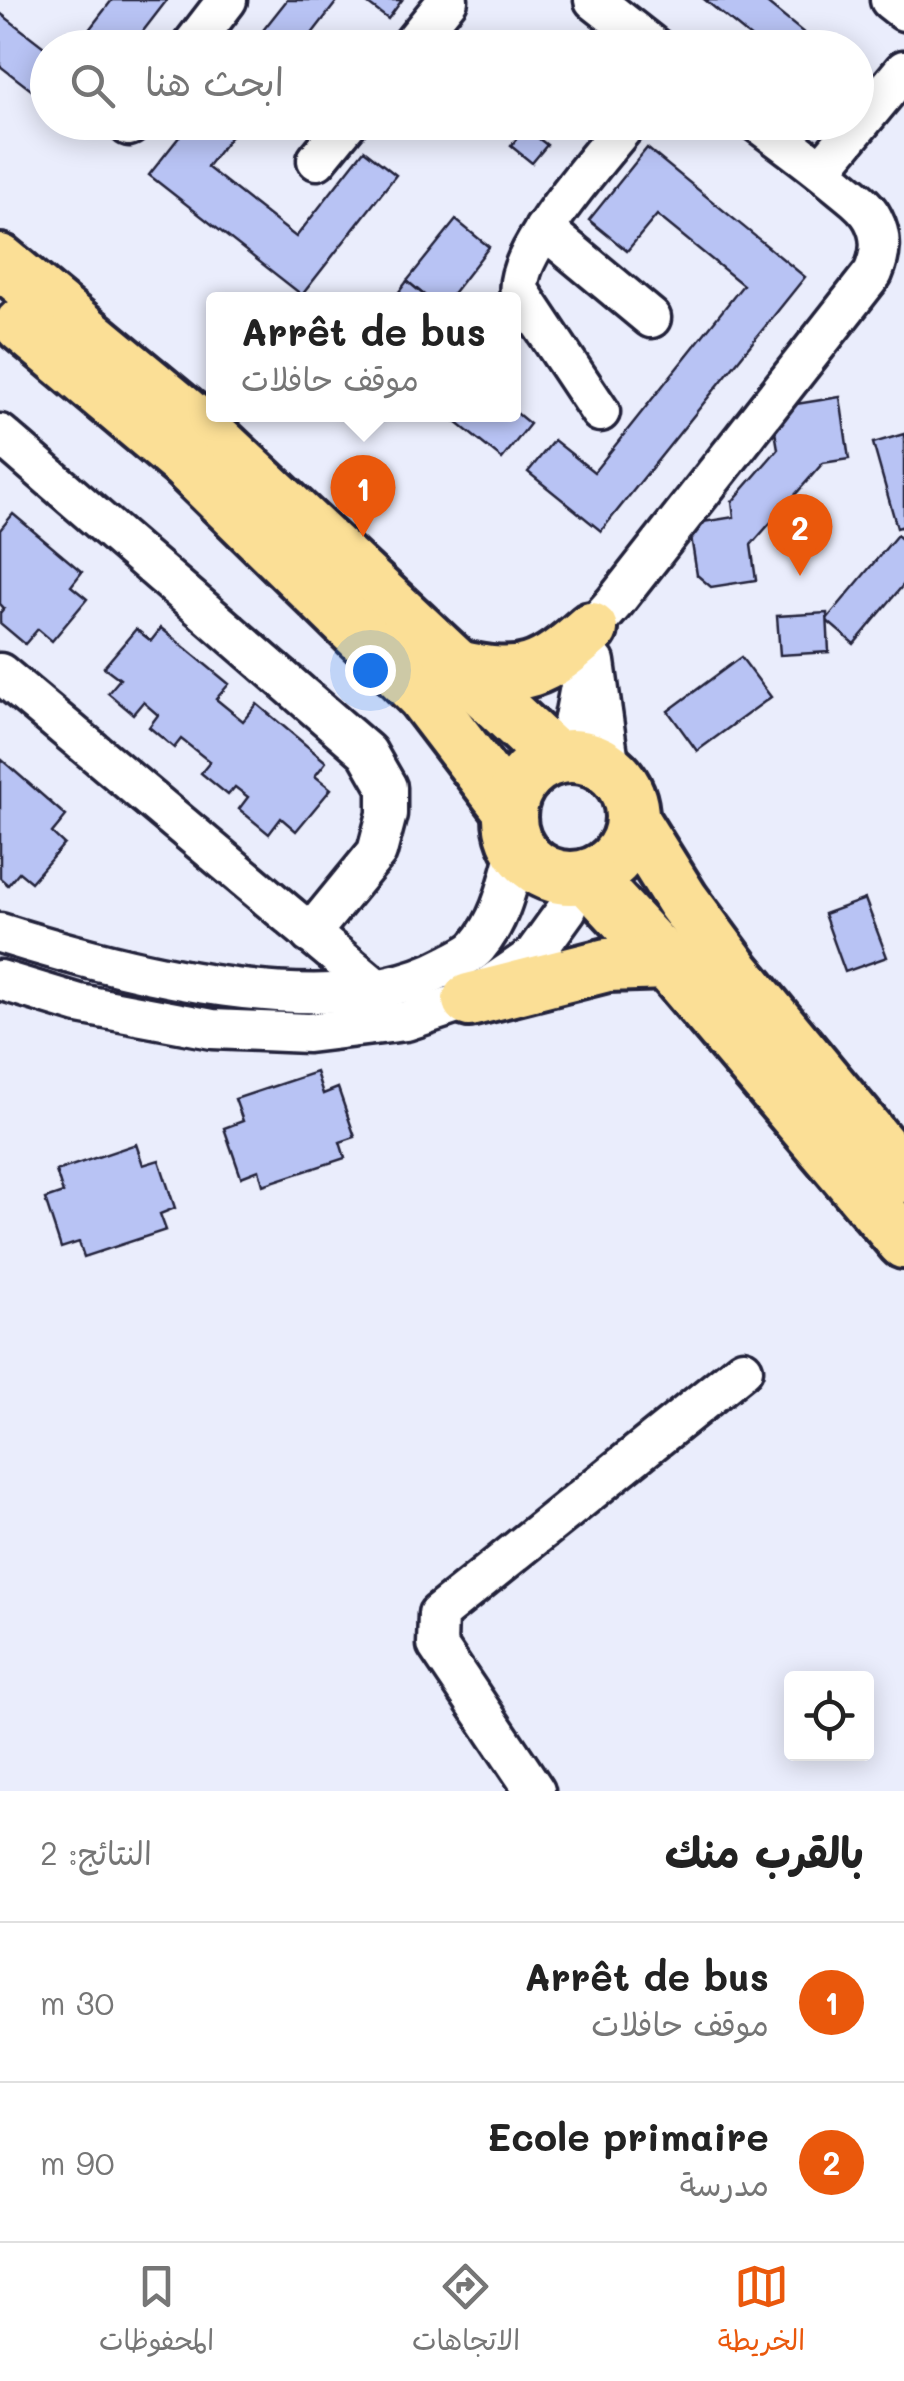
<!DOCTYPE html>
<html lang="ar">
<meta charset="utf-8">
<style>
body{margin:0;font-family:Mali,"Playpen Sans Arabic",sans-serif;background:#f6f6f6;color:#222;direction:rtl}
.controls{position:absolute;right:30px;bottom:30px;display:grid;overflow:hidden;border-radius:10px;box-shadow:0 5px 25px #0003}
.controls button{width:90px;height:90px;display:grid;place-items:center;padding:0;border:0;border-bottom:2px solid #e0e0e0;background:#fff;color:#222;font:50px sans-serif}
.you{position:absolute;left:370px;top:670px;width:35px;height:35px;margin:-25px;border:8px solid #fff;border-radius:50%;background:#1a73e8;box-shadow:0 0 0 15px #1a73e833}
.badge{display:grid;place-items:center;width:65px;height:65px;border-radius:50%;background:#ea580c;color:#fff;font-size:32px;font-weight:700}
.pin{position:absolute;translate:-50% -82px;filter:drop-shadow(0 2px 5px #0008)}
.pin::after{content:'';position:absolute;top:52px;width:35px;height:30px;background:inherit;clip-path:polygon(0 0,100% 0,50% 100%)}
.popup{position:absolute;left:206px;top:292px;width:315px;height:130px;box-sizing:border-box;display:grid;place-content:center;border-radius:10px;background:#fff;filter:drop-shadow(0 2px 8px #0005);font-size:32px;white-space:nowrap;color:#767676}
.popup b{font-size:38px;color:#222}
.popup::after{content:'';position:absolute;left:50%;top:100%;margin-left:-20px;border:20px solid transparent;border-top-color:#fff}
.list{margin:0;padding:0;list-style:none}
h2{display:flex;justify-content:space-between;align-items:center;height:130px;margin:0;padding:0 40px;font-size:42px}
h2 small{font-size:32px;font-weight:400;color:#767676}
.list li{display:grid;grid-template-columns:65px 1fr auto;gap:30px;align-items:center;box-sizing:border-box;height:160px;padding:0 40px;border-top:2px solid #e0e0e0}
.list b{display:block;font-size:38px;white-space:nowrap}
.list p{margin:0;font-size:32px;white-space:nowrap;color:#767676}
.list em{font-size:32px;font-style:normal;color:#767676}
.icon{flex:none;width:55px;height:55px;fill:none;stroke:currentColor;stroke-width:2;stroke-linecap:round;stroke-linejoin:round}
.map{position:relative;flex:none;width:904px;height:1791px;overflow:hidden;direction:ltr}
.search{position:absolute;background:#fff;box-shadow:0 5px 25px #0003;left:30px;right:30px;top:30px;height:110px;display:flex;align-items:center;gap:25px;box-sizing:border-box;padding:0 35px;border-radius:55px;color:#767676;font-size:38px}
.sheet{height:450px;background:#fff}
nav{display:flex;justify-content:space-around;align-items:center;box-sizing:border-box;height:140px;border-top:2px solid #e0e0e0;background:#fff;font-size:28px;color:#767676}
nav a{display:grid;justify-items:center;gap:5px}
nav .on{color:#ea580c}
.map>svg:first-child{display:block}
</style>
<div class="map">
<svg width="904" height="1791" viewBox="0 0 904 1791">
<rect width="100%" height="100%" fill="#eaedfc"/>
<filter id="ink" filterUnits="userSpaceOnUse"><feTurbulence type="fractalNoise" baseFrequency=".01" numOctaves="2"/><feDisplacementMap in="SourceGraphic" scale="20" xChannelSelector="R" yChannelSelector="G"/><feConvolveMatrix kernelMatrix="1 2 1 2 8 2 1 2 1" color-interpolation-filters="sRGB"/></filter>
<g filter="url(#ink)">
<g fill="#b8c3f4" stroke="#22223b" stroke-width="2.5">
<path d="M 112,0 L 167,0 L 130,48 L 75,48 Z"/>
<path d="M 287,0 L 338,0 L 301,48 L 249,48 Z"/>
<path d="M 363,0 L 402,0 L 388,19 Z"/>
<path d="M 705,0 L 763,0 L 820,46 L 764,48 Z"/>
<path d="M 0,13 L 48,50 L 48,103 L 0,66 Z"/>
<path d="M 191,122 L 242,122 L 207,167 L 296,237 L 364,150 L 396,175 L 302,295 L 149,175 Z"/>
<path d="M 525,128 L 547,145 L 532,163 L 511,146 Z"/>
<path d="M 647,148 L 805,277 L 601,531 L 528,472 L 554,440 L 594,472 L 743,285 L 657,215 L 627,251 L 589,220 Z"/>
<path d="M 456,220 L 489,247 L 448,300 L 430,300 L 407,281 Z"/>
<path d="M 407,281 L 430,300 L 393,300 Z"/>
<path d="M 840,397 L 849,459 L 823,463 L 751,545 L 756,580 L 711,587 L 697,575 L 690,530 L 697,523 L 734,517 L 732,502 L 778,449 L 771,408 Z"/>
<path d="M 513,410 L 530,424 L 502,459 L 446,414 L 513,414 Z"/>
<path d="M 904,434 L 904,526 L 897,528 L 873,443 Z"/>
<path d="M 13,514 L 82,572 L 71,586 L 87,599 L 52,641 L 38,629 L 25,644 L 0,623 L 0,613 L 4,608 L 0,604 L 0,530 Z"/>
<path d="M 897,535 L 904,541 L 904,584 L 854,644 L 826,620 Z"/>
<path d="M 827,613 L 829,652 L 780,655 L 777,616 Z"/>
<path d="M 161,628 L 229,684 L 216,699 L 243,721 L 257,704 L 326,762 L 315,776 L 331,789 L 296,831 L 281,818 L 269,834 L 239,809 L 248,797 L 235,787 L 228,795 L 201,773 L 210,762 L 181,739 L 174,748 L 149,727 L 158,715 L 143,702 L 133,714 L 108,693 L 120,679 L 104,667 L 136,629 L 151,641 Z"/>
<path d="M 741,657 L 771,697 L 697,751 L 668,711 Z"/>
<path d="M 2,760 L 66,816 L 52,833 L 64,844 L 31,882 L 19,872 L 8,885 L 0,878 L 0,763 Z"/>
<path d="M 865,899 L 887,957 L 845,972 L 824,914 Z"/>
<path d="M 316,1072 L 323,1094 L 338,1088 L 355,1137 L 340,1142 L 345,1158 L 263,1185 L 259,1170 L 241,1177 L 224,1128 L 243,1121 L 235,1099 Z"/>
<path d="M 136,1144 L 143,1165 L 159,1160 L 175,1208 L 160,1214 L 166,1230 L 84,1257 L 79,1242 L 61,1248 L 45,1199 L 63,1193 L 56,1171 Z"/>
</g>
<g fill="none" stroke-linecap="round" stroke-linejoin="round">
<g stroke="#22223b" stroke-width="45">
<g id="minor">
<path d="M 594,0 L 655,48"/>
<path d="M 890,0 L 904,11"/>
<path d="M 190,48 L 227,0"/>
<path d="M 409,48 L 448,0"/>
<path d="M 129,126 L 132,122"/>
<path d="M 317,160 L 348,122"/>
<path d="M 821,170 L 904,70"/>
<path d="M 544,229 L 651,318"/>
<path d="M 600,412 L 520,292 C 512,255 602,154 628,122"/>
<path d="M 0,434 L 367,752 L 387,787 L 387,814 L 377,852 L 310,934"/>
<path d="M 595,662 L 610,769"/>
<path d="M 0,673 L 377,989"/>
<path d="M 562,756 L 569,744 L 591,629 L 615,602 L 873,273 C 881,254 883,238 873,219 C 866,205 852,196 840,186 C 813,163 785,143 757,122"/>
<path d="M 0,933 C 118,970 332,1028 446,966 C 456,960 471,955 478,946 C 502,918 508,883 518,848"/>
<path d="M 0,980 L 79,1004 L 212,1029 L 308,1033 L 406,1021 L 469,1000 L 533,956 L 567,909 L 579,878"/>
<path d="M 535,1791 L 437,1645 L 438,1614 L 743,1369"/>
</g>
</g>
<g stroke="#22223b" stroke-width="60">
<g id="highway">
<path d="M 0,261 L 209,434 L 554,757"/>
<path d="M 21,325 L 184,462 L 423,696 L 510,810"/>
<path d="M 458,667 C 524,682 542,672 591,629"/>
<circle cx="571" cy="817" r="61"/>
<path d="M 632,820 L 682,900 L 735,972 L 904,1176"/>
<path d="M 587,877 L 667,963 L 904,1242"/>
<path d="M 469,1000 L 607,965 L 667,963"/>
</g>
</g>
<use href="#minor" stroke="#fff" stroke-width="38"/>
<use href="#highway" stroke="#fbdf96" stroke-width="52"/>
</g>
</g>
</svg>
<div class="controls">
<button><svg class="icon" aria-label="locate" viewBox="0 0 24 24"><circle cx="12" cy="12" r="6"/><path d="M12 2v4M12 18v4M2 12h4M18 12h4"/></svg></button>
</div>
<div class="you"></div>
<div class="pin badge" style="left:363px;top:537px">1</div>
<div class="popup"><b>Arrêt de bus</b>موقف حافلات</div>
<div class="pin badge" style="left:800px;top:576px">2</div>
<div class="search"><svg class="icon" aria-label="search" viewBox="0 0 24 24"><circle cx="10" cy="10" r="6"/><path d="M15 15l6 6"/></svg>ابحث هنا</div>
</div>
<section class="sheet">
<h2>بالقرب منك<small>النتائج: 2</small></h2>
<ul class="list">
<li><span class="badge">1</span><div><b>Arrêt de bus</b><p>موقف حافلات</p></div><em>30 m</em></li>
<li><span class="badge">2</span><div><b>Ecole primaire</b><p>مدرسة</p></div><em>90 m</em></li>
</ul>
</section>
<nav>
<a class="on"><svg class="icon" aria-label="map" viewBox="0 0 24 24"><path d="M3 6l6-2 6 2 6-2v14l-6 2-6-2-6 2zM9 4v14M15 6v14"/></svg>الخريطة</a>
<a><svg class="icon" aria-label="directions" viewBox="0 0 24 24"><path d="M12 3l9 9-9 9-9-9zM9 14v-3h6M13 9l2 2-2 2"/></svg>الاتجاهات</a>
<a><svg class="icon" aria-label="saved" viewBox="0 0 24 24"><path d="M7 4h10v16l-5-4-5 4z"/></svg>المحفوظات</a>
</nav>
